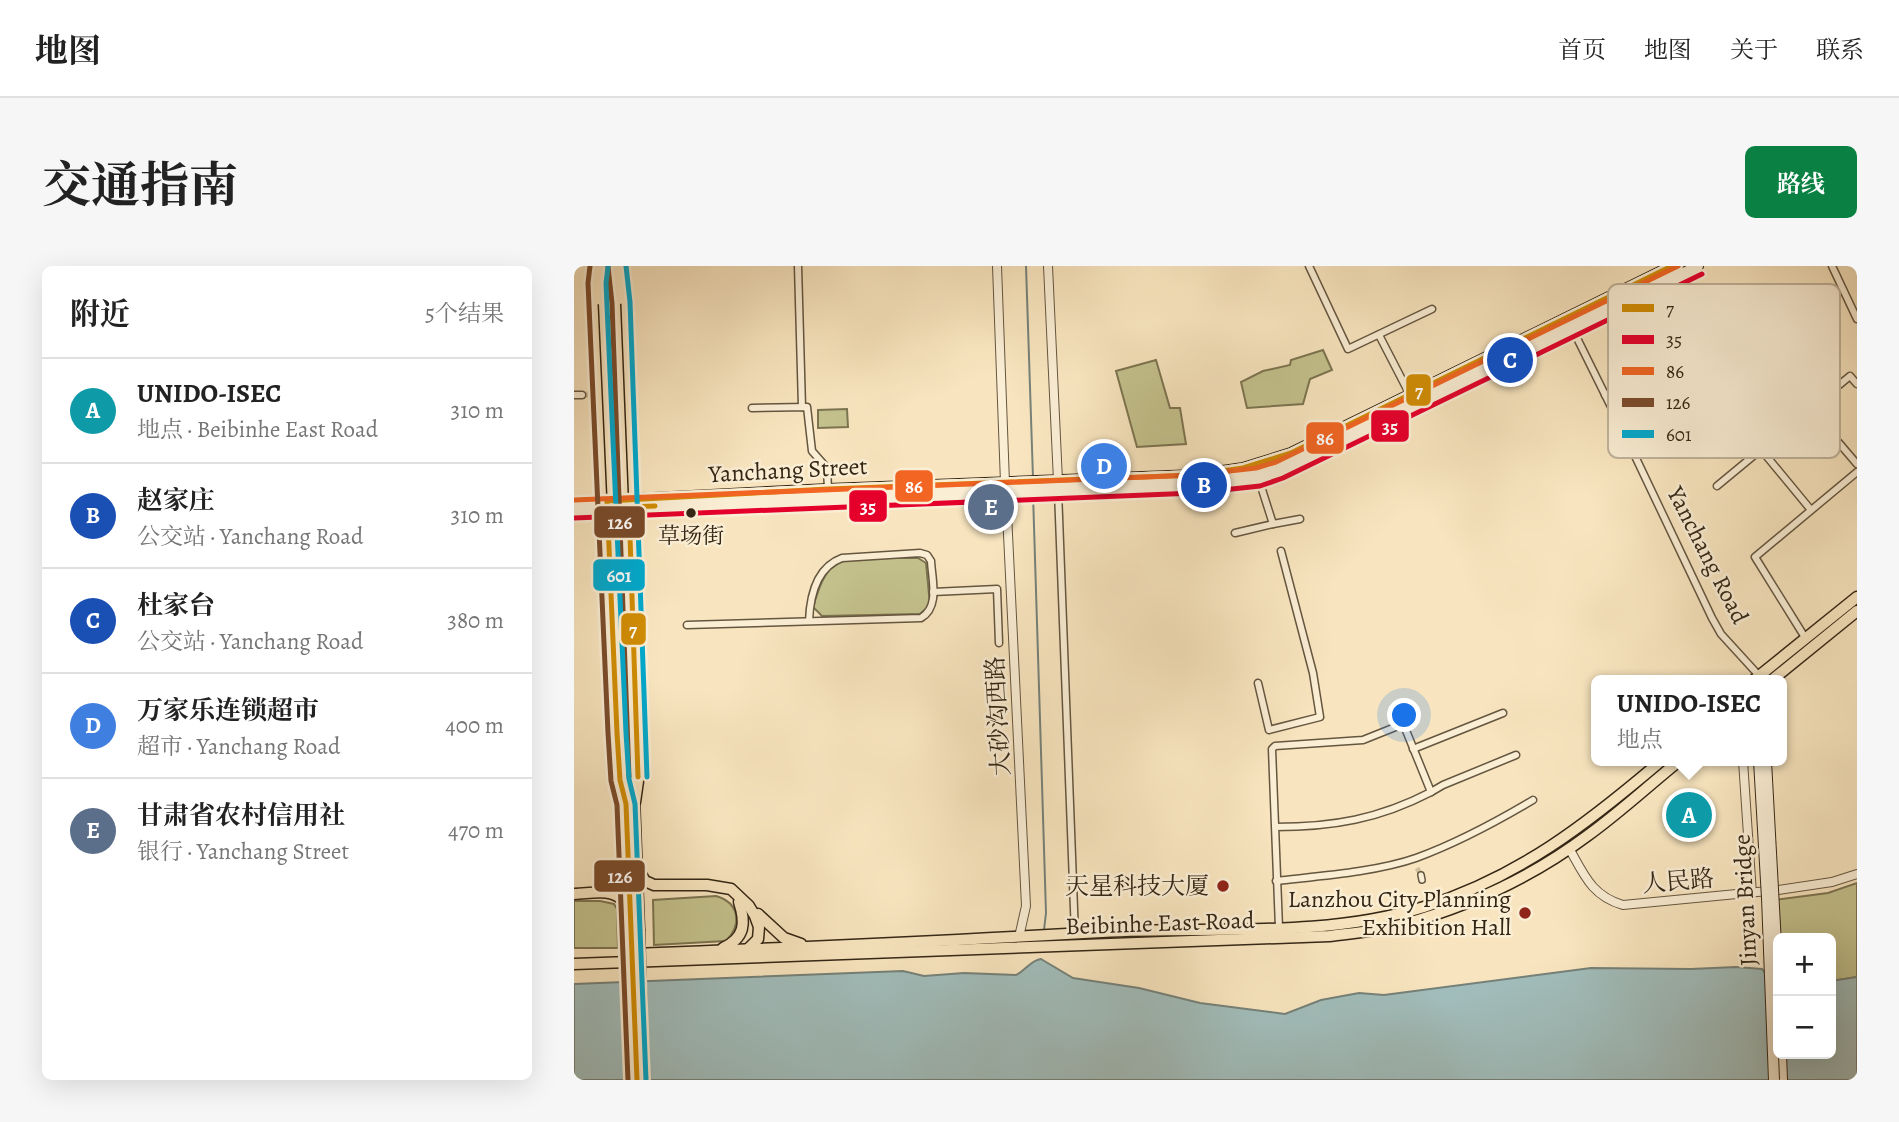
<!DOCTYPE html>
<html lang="zh">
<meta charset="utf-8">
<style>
body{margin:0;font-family:Alegreya,"Noto Serif SC",serif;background:#f6f6f6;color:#222}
.controls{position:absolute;right:21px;bottom:21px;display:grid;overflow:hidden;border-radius:10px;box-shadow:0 7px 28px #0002}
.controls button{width:63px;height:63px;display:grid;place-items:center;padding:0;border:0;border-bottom:2px solid #e0e0e0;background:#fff;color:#222;font:35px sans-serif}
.you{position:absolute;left:831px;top:450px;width:24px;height:24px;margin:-18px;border:5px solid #fff;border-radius:50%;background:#1a73e8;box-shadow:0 0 0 10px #1a73e833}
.badge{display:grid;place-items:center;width:46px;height:46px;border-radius:50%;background:#0b8043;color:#fff;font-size:23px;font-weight:700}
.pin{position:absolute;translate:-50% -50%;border:4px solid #fff;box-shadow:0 2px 7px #0006}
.popup{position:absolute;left:1017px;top:409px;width:196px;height:91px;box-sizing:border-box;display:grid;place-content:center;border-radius:10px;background:#fff;filter:drop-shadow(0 2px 5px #0005);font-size:23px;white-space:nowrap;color:#767676}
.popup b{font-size:26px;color:#222}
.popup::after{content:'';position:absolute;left:50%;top:100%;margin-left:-14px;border:14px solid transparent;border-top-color:#fff}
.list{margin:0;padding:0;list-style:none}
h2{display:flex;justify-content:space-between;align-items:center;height:91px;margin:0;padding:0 28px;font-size:30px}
h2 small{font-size:23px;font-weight:400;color:#767676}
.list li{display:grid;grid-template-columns:46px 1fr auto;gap:21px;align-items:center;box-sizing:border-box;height:105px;padding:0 28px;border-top:2px solid #e0e0e0}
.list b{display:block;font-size:26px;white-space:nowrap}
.list p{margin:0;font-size:23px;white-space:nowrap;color:#767676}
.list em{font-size:23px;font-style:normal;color:#767676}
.map{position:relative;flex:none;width:1283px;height:814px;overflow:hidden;border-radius:10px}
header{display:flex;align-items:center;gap:42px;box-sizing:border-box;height:98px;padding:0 35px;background:#fff;border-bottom:2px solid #e0e0e0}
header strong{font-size:33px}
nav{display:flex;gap:38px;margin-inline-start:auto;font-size:24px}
.intro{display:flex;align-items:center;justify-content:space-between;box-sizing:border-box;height:168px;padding:0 42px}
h1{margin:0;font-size:49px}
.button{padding:18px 32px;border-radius:10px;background:#0b8043;color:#fff;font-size:24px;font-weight:700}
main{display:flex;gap:42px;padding:0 42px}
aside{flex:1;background:#fff;border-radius:10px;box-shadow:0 7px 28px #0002}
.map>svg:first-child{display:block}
</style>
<header>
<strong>地图</strong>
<nav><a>首页</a><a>地图</a><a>关于</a><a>联系</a></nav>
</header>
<div class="intro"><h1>交通指南</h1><a class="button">路线</a></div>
<main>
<aside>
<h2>附近<small>5个结果</small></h2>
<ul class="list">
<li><span class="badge" style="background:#0f9aa8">A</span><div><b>UNIDO-ISEC</b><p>地点 · Beibinhe East Road</p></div><em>310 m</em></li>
<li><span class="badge" style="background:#1a4fb4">B</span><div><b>赵家庄</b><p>公交站 · Yanchang Road</p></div><em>310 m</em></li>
<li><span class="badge" style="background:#1a4fb4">C</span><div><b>杜家台</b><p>公交站 · Yanchang Road</p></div><em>380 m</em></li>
<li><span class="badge" style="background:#3f7fe0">D</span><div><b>万家乐连锁超市</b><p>超市 · Yanchang Road</p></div><em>400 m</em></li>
<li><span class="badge" style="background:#5c6f8a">E</span><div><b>甘肃省农村信用社</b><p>银行 · Yanchang Street</p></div><em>470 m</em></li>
</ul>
</aside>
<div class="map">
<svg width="1283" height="814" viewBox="0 0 1283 814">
<rect width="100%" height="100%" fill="#f8e5bf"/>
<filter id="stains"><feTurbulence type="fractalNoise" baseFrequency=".00286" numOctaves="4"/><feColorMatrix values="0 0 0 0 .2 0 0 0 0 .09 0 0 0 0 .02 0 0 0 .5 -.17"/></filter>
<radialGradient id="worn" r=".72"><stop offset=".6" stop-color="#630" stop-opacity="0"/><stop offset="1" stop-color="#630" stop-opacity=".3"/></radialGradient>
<g fill="#c4c28d" stroke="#7c7451" stroke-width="2">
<path d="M 749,84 L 758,104 L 736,113 L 729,138 L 673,142 L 667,116 L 689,105 L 716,99 L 717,94 Z"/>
<path d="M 582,94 L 596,142 L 606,142 L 612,178 L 563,181 L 542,105 Z"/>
<path d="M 273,143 L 274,161 L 244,162 L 244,144 Z"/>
<path d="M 344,292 L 352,297 L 356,339 L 346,348 L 248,350 L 239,341 C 244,326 248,308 262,298 C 273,290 327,292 344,292 Z"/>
<path d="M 1283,617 L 1283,711 L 1257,715 L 1257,672 L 1204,672 L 1200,634 L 1254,627 Z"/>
<path d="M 142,630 C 166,637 168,659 152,675 L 80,679 L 79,634 Z"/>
<path d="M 0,635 L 26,635 L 40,638 L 43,643 L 44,682 L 0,682 Z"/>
</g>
<path fill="#a1bdbb" stroke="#758179" stroke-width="2" d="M 467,693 L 499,712 L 565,722 L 626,737 L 711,748 L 747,734 L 785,727 L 810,729 L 1017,702 L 1117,703 L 1162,701 L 1188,703 L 1201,719 L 1204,718 L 1204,788 L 1257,788 L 1257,715 L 1283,711 L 1283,814 L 0,814 L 0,718 L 329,705 L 350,710 L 390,707 L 442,709 C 451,705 457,694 467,693 Z"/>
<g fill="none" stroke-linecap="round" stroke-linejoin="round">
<g stroke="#758179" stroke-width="2">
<path d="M 452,0 L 459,212"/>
<path d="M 459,228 L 472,647 L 470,664"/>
</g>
<path stroke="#d1bf9d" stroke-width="5" stroke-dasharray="5 2.5" stroke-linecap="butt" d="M 843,602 L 847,609"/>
<path stroke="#d1bf9d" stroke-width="6" stroke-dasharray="6 3" stroke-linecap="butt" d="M 8,129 L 21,128"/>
<g stroke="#655640" stroke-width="8">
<path id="pedestrian" d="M 847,609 L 848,614"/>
</g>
<g stroke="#655640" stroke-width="9">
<g id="minor">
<path d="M 224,0 L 228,141"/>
<path d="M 735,0 L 774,83 L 858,43"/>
<path d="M 1258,0 L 1283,53"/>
<path d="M 998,62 L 1051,169 L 1138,352 L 1147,368 L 1189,414"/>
<path d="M 805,69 L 836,129"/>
<path d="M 0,129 L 8,129"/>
<path d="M 1031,129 L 1178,75 L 1283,198"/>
<path d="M 178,142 L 233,141 L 238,185 L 253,202 L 254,223"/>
<path d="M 1161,152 L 1237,244"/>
<path d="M 1143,220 L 1276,110 L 1283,118"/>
<path d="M 484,225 L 501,669"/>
<path d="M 699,258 L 726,253"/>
<path d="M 661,267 L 699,258 L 684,211"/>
<path d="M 359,326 L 423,323 L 425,377"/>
<path d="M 113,359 L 347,352 C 366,341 358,314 357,295 L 353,289 L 346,287 L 268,292 C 243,301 236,330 235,355"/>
<path d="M 1232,373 L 1181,291 L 1283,206"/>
<path d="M 684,417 L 695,464 L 746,451 L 739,407 L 707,285"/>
<path d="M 839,483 L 929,447"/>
<path d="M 857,526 L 869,519 L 942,489"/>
<path d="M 701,561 C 759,561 805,553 857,526 L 831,462 L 824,460 L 789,474 L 701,480 L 698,483 L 705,662"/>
<path d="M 702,615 C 745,610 802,606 842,592 C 883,577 922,556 959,534"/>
</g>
</g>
<g stroke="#655640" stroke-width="10">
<g id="tertiary">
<path d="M 423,0 L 431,217"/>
<path d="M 474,0 L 484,215"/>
<path d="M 432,227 L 452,640 L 445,671"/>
<path d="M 1169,495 L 1178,628"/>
<path d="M 995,582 C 1010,609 1018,630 1049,639 L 1204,624 L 1258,616 L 1283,608"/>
</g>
</g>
<g stroke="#342615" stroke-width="12">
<g id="secondary">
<path d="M 0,236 L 254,223 L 621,209 L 669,202 L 717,187 L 1098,0"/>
<path d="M 0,243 L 621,218 L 684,211 L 705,204 L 1124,0"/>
<path d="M 1207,788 L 1208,814"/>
</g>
</g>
<g stroke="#342615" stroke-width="13">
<g id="primary">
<path d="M 25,0 L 23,17 L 43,467 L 46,514 L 52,538"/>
<path d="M 43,0 L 47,36 L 63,469 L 64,515 L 61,536"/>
<path d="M 1180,414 L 1283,331"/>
<path d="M 1198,414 L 1283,345"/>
<path d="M 60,531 L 65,663"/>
<path d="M 52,532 L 57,663"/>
<path d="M 63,602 L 71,615 L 80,619 L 133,619 L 157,623 L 175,640 L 181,650 L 185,661 L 184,673 L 173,684"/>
<path d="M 28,622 L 44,617 L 54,601"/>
<path d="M 0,628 C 23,627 43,620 56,643"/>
<path d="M 184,648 L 210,672 L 227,678"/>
<path d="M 149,682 C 171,672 172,657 165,636"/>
<path d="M 59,688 C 215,682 372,675 528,666 C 635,660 746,673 850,641 C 945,611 1013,558 1087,495"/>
<path d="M 0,698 L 755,670 C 779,667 806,665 830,658 C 895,640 958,611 1013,570 C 1045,547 1074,520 1105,495"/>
</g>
</g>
<use href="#pedestrian" stroke="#faeed5" stroke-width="5"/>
<use href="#minor" stroke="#faeed5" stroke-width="6"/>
<use href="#tertiary" stroke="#faeed5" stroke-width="8"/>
<use href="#secondary" stroke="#faeed5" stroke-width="10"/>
<use href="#primary" stroke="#f8e5bf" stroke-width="10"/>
<g stroke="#342615" stroke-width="12" stroke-linecap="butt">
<g id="secondary-bridge">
<path d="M 1185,495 L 1193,632 L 1200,814"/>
<path d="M 1192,495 L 1204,715"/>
</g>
</g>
<g stroke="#342615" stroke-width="13" stroke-linecap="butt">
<g id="primary-bridge">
<path d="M 30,38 L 49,466"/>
<path d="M 41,38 L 58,465"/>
<path d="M 57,663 L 58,695"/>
<path d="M 65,663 L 69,814"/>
</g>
</g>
<use href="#secondary-bridge" stroke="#faeed5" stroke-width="10"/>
<use href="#primary-bridge" stroke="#f8e5bf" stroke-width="10"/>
<g stroke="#faeed5" stroke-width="10">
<g id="bus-1">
<path d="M 64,511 L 55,241 L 81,240"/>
<path d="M 63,814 L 52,538 L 46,514 L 43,467 L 33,235 L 254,223 L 621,209 L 669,202 L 717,187 L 1098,0"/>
</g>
</g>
<g stroke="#faeed5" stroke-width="10">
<path id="bus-2" d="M 0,252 L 621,227 L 686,220 L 709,212 L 1128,8"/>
</g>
<g stroke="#faeed5" stroke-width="10">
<path id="bus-3" d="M 0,234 L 620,209 L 682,202 L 702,196 L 1104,0"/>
</g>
<g stroke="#faeed5" stroke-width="10">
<g id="bus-4">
<path d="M 16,0 L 14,17 L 34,467 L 37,515 L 43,539 L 54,814"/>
<path d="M 34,1 L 38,37 L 55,511"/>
</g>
</g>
<g stroke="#faeed5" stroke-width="10">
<g id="bus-5">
<path d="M 52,0 L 56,36 L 73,511"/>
<path d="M 34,1 L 32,17 L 52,467 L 55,513 L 61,538 L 72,814"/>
</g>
</g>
<use href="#bus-1" stroke="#d08c04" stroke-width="5"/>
<use href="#bus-2" stroke="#e4002b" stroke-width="5"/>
<use href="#bus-3" stroke="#f26522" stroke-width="5"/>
<use href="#bus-4" stroke="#7a4b2a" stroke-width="5"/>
<use href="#bus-5" stroke="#00a9ce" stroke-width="5"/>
</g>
<circle fill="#342615" stroke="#faeed5" stroke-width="2.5" cx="117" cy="247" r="6"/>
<g fill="#8f2418" stroke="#faeed5" stroke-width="2.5">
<circle cx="649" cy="620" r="7"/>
<circle cx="951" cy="647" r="7"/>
</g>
<g text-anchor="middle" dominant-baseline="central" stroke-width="5" stroke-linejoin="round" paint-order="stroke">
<g font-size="22" fill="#342615" stroke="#faeed5">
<text x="117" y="270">草场街</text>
</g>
<g font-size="24" fill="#342615" stroke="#faeed5">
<text transform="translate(214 204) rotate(-3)">Yanchang Street</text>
<text transform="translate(1134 289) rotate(63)">Yanchang Road</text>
<text transform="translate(424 450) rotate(-93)">大砂沟西路</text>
<text transform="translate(1104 615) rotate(-5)">人民路</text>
<text transform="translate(1171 634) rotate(-93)">Jinyan Bridge</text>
<text transform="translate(586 657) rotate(-2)">Beibinhe East Road</text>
</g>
<g font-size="24" fill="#342615" stroke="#faeed5" text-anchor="end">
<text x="635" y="620">天星科技大厦</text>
<text x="937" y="633">Lanzhou City Planning<tspan x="937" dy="28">Exhibition Hall</tspan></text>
</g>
</g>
<rect x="1034" y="18" width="232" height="174" rx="10" fill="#faeed5" stroke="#bfb29b" stroke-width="2"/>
<rect x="1048" y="38" width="32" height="8" fill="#d08c04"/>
<rect x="1048" y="69" width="32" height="9" fill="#e4002b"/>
<rect x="1048" y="101" width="32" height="8" fill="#f26522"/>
<rect x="1048" y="132" width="32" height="9" fill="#7a4b2a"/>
<rect x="1048" y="164" width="32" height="8" fill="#00a9ce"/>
<g font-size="19" fill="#342615">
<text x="1092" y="49">7</text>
<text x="1092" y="80">35</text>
<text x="1092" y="112">86</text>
<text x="1092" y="143">126</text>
<text x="1092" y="175">601</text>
</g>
<g stroke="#faeed5" stroke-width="2.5">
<rect x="831" y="107" width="27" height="34" rx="7" fill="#d08c04"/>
<rect x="796" y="143" width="40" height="34" rx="7" fill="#e4002b"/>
<rect x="731" y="155" width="40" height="34" rx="7" fill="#f26522"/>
<rect x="320" y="203" width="40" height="34" rx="7" fill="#f26522"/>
<rect x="274" y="223" width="40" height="34" rx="7" fill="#e4002b"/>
<rect x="19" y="239" width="53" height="34" rx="7" fill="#7a4b2a"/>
<rect x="18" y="292" width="54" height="34" rx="7" fill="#00a9ce"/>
<rect x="46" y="346" width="27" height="34" rx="7" fill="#d08c04"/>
<rect x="19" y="593" width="53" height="34" rx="7" fill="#7a4b2a"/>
</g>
<g font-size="19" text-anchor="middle" font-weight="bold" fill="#fff">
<text x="845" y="131">7</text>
<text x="816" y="167">35</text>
<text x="751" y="179">86</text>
<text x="340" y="227">86</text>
<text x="294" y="247">35</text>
<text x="46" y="263">126</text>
<text x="45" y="316">601</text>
<text x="59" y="370">7</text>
<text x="46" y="617">126</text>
</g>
<rect width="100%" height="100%" filter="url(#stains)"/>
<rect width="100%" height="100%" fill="url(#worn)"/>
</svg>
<div class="controls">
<button>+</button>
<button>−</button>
</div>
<div class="you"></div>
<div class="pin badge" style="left:1115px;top:549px;background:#0f9aa8">A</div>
<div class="popup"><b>UNIDO-ISEC</b>地点</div>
<div class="pin badge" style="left:630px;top:219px;background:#1a4fb4">B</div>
<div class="pin badge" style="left:936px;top:94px;background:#1a4fb4">C</div>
<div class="pin badge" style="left:530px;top:200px;background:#3f7fe0">D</div>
<div class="pin badge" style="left:417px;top:241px;background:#5c6f8a">E</div>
</div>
</main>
